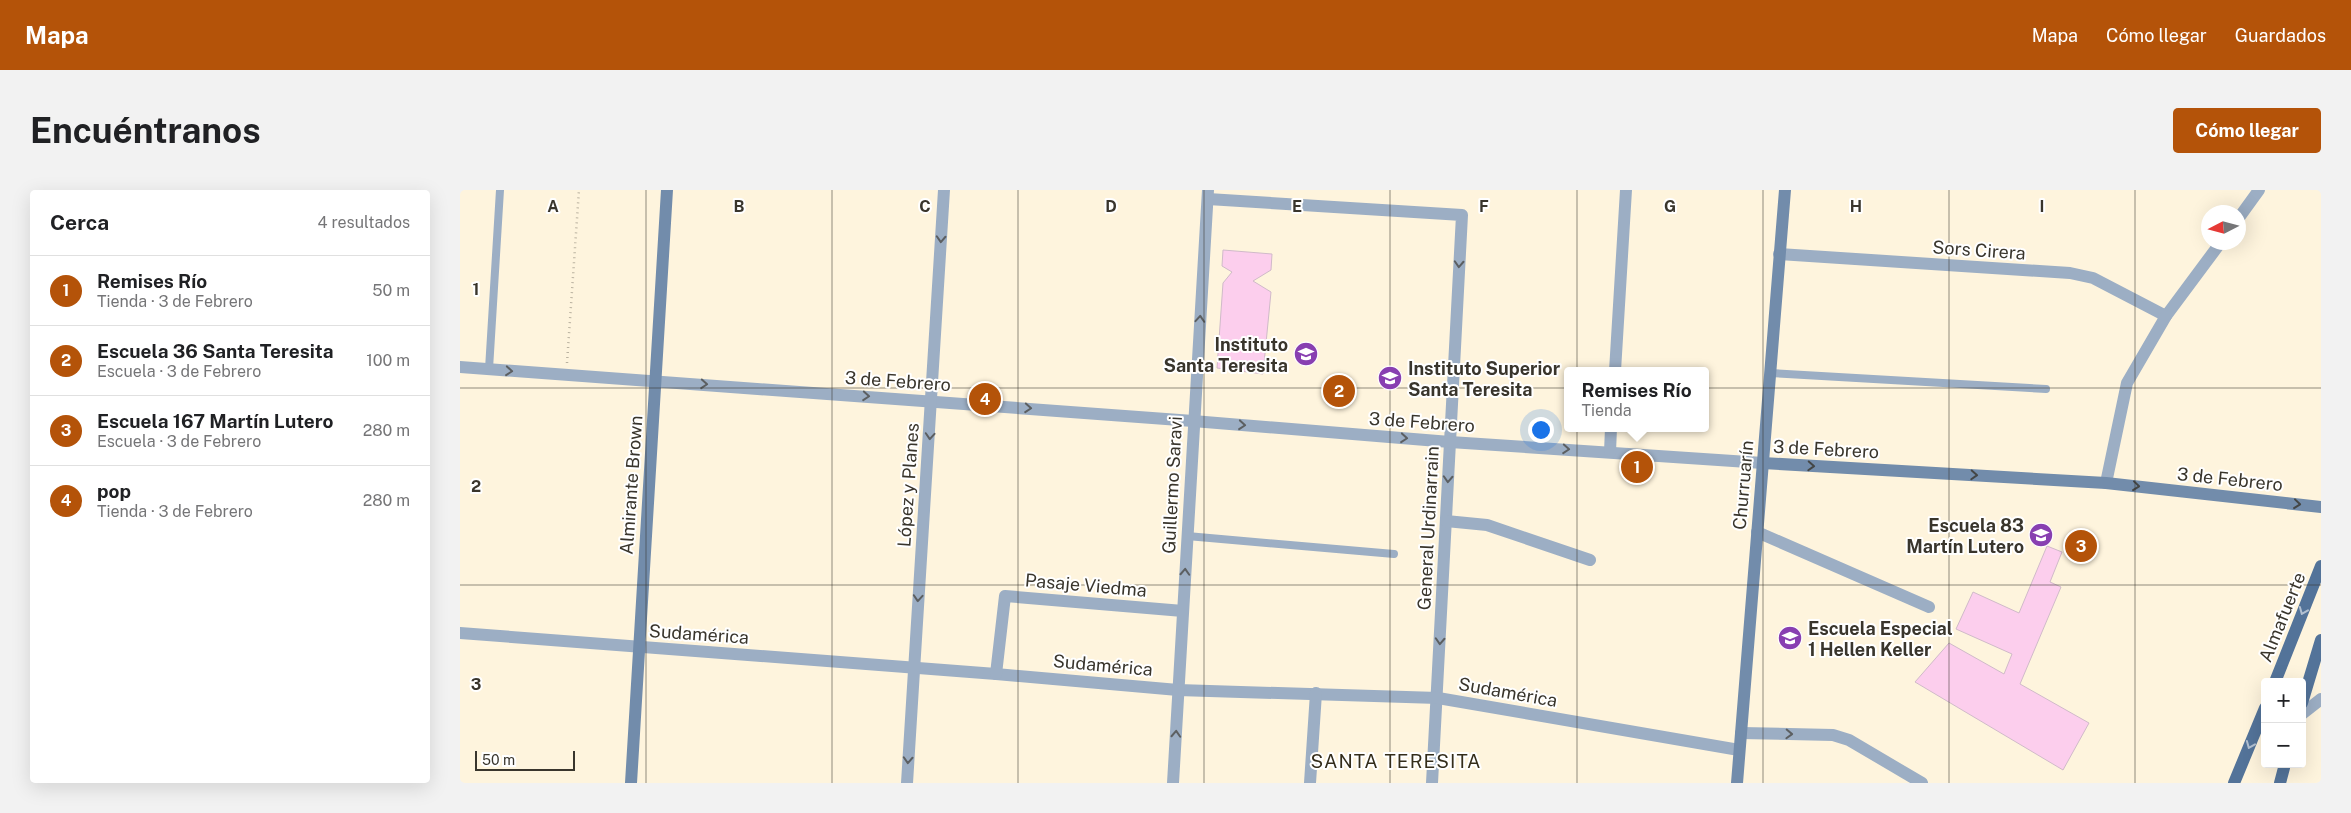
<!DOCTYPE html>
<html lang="es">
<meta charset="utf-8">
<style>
body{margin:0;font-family:"Public Sans",sans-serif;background:#f2f2f2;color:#202124}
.controls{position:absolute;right:15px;bottom:15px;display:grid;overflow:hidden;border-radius:5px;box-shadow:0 5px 20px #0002}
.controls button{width:45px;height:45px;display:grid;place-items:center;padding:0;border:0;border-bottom:1px solid #e0e0e0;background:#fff;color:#202124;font:25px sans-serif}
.compass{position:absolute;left:1741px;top:15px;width:45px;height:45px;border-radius:50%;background:#fff;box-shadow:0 5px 20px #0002;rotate:264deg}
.scale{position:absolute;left:15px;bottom:12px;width:100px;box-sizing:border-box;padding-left:5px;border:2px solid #39352c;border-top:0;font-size:14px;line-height:18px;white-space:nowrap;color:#39352c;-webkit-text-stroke:4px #fff;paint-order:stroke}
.you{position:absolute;left:1080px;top:239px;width:18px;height:18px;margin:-12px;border:4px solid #fff;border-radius:50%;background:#1a73e8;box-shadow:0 0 0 8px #1a73e833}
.badge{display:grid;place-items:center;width:32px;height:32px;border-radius:50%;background:#b45309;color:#fff;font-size:16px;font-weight:700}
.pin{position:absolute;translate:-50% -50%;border:2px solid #fff;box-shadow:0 1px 5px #0006}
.popup{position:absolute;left:1104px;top:177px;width:145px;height:65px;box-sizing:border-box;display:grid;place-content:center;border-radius:5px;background:#fff;filter:drop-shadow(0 1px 4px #0005);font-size:16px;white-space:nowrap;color:#757577}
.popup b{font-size:19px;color:#202124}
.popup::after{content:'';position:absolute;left:50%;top:100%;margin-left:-10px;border:10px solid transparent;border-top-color:#fff}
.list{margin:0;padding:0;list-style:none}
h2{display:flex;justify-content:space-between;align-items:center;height:65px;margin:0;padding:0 20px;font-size:21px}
h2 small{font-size:16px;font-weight:400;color:#757577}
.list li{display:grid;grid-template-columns:32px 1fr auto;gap:15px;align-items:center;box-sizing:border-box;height:70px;padding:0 20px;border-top:1px solid #e0e0e0}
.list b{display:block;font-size:19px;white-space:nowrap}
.list p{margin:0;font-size:16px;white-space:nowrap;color:#757577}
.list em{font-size:16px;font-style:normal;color:#757577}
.map{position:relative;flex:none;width:1861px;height:593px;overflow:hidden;border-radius:5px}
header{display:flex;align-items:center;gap:30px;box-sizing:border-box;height:70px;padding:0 25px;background:#b45309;color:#fff}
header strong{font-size:24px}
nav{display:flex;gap:28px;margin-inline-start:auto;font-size:18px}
.intro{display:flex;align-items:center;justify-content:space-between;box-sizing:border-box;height:120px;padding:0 30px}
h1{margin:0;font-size:35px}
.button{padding:12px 22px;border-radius:5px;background:#b45309;color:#fff;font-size:18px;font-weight:700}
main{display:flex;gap:30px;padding:0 30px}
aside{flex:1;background:#fff;border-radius:5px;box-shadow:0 5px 20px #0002}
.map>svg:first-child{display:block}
</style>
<header>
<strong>Mapa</strong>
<nav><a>Mapa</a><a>Cómo llegar</a><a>Guardados</a></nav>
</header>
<div class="intro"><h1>Encuéntranos</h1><a class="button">Cómo llegar</a></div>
<main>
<aside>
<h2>Cerca<small>4 resultados</small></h2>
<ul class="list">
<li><span class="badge">1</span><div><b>Remises Río</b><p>Tienda · 3 de Febrero</p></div><em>50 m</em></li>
<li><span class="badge">2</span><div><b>Escuela 36 Santa Teresita</b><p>Escuela · 3 de Febrero</p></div><em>100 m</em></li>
<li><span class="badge">3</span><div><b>Escuela 167 Martín Lutero</b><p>Escuela · 3 de Febrero</p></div><em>280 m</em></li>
<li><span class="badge">4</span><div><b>pop</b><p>Tienda · 3 de Febrero</p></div><em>280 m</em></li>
</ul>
</aside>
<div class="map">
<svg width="1861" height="593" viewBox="0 0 1861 593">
<rect width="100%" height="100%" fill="#fef4dd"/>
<g fill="#fcceed" stroke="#d0bac9">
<path d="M 763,60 L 812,64 L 811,80 L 793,91 L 811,102 L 803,184 L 757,178 L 763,93 L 772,82 L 762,76 Z"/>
<path d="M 1587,356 L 1602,362 L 1590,392 L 1601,397 L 1560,494 L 1629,533 L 1603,580 L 1455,492 L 1489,453 L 1544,484 L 1552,464 L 1496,439 L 1513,402 L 1559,423 Z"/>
</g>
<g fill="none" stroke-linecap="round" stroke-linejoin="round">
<path stroke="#bab2a0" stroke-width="2.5" stroke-dasharray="1 4" stroke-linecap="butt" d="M 107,173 L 119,0"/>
<g stroke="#9caec4" stroke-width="8">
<path d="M 29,179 L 40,0"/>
<path d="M 1310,183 L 1586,199"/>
<path d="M 727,346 L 934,364"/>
</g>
<g stroke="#9caec4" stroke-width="12">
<path d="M 748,9 L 1002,25 L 972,593"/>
<path d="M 1778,29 L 1799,0"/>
<path d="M 1319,64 L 1610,83 L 1633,88 L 1706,126"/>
<path d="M 0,177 L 733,231 L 990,252 L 1303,273"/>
<path d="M 1155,181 L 1166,0"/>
<path d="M 1150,262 L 1151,238"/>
<path d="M 1646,293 L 1667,193 L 1706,126 L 1761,52"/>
<path d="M 986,331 L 1027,335 L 1130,370"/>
<path d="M 1297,342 L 1469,417"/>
<path d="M 0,443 L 536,484 L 718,500 L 978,508 L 1279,560"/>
<path d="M 536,484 L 545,406 L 723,421"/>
<path d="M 1842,524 L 1861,509"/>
<path d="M 1281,543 L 1373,545 L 1389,550 L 1462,593"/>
<path d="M 447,593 L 484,0"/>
<path d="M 713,593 L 748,0"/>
<path d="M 850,593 L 856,503"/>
</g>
<g stroke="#728cab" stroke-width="12">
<path d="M 1303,273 L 1646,293 L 1861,317"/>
<path d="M 171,593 L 207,0"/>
<path d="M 1277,593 L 1325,0"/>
</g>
<g stroke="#537399" stroke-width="12">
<path d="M 1815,492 L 1861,376"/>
<path d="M 1842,513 L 1861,450"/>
<path d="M 1774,593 L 1805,518"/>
<path d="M 1820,593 L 1825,574"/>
</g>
</g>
<defs><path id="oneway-chevron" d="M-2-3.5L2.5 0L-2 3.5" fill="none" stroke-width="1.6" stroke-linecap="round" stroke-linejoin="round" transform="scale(1.25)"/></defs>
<g stroke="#5c5f61">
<use href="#oneway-chevron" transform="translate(481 49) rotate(93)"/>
<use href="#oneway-chevron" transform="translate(999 74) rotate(93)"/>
<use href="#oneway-chevron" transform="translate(740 129) rotate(-86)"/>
<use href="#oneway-chevron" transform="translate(49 181) rotate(5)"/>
<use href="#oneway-chevron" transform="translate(244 194) rotate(4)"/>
<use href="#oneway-chevron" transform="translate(406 206) rotate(4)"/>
<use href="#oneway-chevron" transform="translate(568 218) rotate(4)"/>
<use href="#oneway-chevron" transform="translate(782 235) rotate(5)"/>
<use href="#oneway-chevron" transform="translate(470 246) rotate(94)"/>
<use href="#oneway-chevron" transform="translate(944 248) rotate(5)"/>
<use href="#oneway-chevron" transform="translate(1106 259) rotate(4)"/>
<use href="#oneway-chevron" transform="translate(988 289) rotate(93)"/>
<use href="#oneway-chevron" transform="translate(725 382) rotate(-87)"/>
<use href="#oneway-chevron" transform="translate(458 408) rotate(94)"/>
<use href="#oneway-chevron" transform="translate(980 451) rotate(93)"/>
<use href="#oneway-chevron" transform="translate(716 544) rotate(-87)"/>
<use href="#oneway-chevron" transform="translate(1329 544) rotate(2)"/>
<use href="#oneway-chevron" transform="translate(448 570) rotate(93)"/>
</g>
<g stroke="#444645">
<use href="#oneway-chevron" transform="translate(1351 276) rotate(3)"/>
<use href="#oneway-chevron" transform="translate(1514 285) rotate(3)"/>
<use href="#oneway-chevron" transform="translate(1676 296) rotate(6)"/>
<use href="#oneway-chevron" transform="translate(1837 314) rotate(6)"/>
</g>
<g stroke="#b2c0d1">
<use href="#oneway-chevron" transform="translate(1843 421) rotate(112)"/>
<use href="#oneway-chevron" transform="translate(1790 555) rotate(112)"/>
</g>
<path fill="none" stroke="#39352c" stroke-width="1" stroke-opacity="0.55" d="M 186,0 L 186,593M 372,0 L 372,593M 558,0 L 558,593M 744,0 L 744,593M 930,0 L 930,593M 1117,0 L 1117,593M 1303,0 L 1303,593M 1489,0 L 1489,593M 1675,0 L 1675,593M 0,198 L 1861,198M 0,395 L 1861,395"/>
<defs>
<g id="school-disc" transform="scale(1.25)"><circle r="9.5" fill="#883fb1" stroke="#fff"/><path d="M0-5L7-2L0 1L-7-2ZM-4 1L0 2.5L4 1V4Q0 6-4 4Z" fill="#fff"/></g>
<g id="university-disc" transform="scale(1.25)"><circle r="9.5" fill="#883fb1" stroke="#fff"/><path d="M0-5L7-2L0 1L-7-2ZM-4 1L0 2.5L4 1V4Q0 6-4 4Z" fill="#fff"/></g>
</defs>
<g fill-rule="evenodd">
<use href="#school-disc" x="846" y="164"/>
<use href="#university-disc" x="930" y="188"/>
<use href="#school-disc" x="1581" y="345"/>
<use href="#school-disc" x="1330" y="448"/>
</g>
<g text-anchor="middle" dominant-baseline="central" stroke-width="4" stroke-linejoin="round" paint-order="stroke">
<g font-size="18" fill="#39352c" stroke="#fff">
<text transform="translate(1519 60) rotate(4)">Sors Cirera</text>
<text transform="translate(438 191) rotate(4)">3 de Febrero</text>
<text transform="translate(962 232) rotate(4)">3 de Febrero</text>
<text transform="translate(1366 259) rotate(3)">3 de Febrero</text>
<text transform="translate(1770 289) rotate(6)">3 de Febrero</text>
<text transform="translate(171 295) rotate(-86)">Almirante Brown</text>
<text transform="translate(448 295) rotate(-86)">López y Planes</text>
<text transform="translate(712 295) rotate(-87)">Guillermo Saravi</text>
<text transform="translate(1283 295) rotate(-85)">Churruarín</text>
<text transform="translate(968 338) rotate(-87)">General Urdinarrain</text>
<text transform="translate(626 395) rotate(5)">Pasaje Viedma</text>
<text transform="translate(1822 427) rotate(-68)">Almafuerte</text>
<text transform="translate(239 444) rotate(4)">Sudamérica</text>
<text transform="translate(643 475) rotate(5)">Sudamérica</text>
<text transform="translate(1048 502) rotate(10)">Sudamérica</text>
</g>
<g font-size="18" font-weight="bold" fill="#39352c" stroke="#fff" text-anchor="end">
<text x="828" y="154">Instituto<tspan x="828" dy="21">Santa Teresita</tspan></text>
<text x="948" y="178" text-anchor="start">Instituto Superior<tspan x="948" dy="21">Santa Teresita</tspan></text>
<text x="1564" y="335">Escuela 83<tspan x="1564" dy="21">Martín Lutero</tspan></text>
<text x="1348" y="438" text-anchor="start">Escuela Especial<tspan x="1348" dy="21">1 Hellen Keller</tspan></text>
</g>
<g font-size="19" letter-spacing="1" fill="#342d1b" stroke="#fff">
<text x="936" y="571">SANTA TERESITA</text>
</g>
</g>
<g font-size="16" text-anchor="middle" font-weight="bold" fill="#39352c" stroke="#fff" stroke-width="4" stroke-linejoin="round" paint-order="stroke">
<text x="93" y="22">A</text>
<text x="279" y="22">B</text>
<text x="465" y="22">C</text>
<text x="651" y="22">D</text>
<text x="837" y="22">E</text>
<text x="1024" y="22">F</text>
<text x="1210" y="22">G</text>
<text x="1396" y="22">H</text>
<text x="1582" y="22">I</text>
<text x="16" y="105">1</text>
<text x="16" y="302">2</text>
<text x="16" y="500">3</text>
</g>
</svg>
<div class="controls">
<button>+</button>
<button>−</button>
</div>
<svg class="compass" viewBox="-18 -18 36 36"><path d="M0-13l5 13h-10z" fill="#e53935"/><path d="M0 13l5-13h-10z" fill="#757577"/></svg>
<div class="scale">50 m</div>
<div class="you"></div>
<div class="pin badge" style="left:1177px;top:277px">1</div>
<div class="popup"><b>Remises Río</b>Tienda</div>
<div class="pin badge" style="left:879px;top:201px">2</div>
<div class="pin badge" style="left:1621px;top:356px">3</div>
<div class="pin badge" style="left:525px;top:209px">4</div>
</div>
</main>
